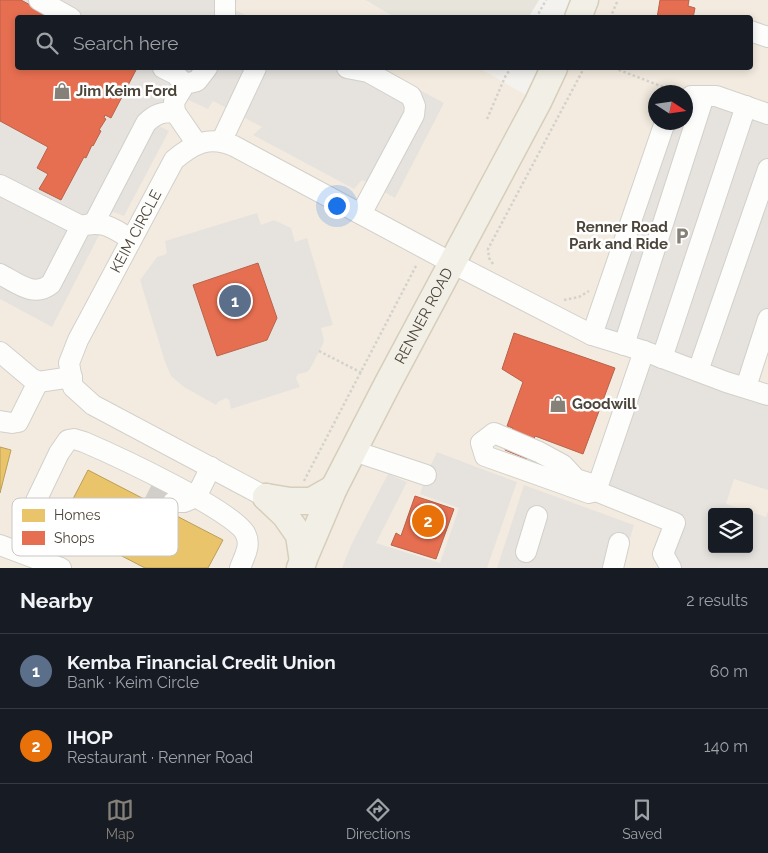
<!DOCTYPE html>
<meta charset="utf-8">
<style>
body{margin:0;font-family:Raleway,sans-serif;background:#242831;color:#f1f3f6}
.controls{position:absolute;right:15px;bottom:15px;display:grid;overflow:hidden;border-radius:5px;box-shadow:0 2px 8px #0003}
.controls button{width:45px;height:45px;display:grid;place-items:center;padding:0;border:0;border-bottom:1px solid #363941;background:#171b24;color:#f1f3f6;font:25px sans-serif}
.compass{position:absolute;left:648px;top:85px;width:45px;height:45px;border-radius:50%;background:#171b24;box-shadow:0 2px 8px #0003;rotate:102deg}
.you{position:absolute;left:336px;top:205px;width:18px;height:18px;margin:-12px;border:4px solid #fff;border-radius:50%;background:#1a73e8;box-shadow:0 0 0 8px #1a73e833}
.badge{display:grid;place-items:center;width:32px;height:32px;border-radius:50%;background:#868178;color:#fff;font-size:16px;font-weight:700}
.pin{position:absolute;translate:-50% -50%;border:2px solid #fff;box-shadow:0 1px 5px #0006}
.list{margin:0;padding:0;list-style:none}
h2{display:flex;justify-content:space-between;align-items:center;height:65px;margin:0;padding:0 20px;font-size:21px}
h2 small{font-size:16px;font-weight:400;color:#9ea1a6}
.list li{display:grid;grid-template-columns:32px 1fr auto;gap:15px;align-items:center;box-sizing:border-box;height:75px;padding:0 20px;border-top:1px solid #363941}
.list b{display:block;font-size:19px;white-space:nowrap}
.list p{margin:0;font-size:16px;white-space:nowrap;color:#9ea1a6}
.list em{font-size:16px;font-style:normal;color:#9ea1a6}
.icon{flex:none;width:28px;height:28px;fill:none;stroke:currentColor;stroke-width:2;stroke-linecap:round;stroke-linejoin:round}
.map{position:relative;flex:none;width:768px;height:568px;overflow:hidden}
.search{position:absolute;background:#171b24;box-shadow:0 2px 8px #0003;left:15px;right:15px;top:15px;height:55px;display:flex;align-items:center;gap:12px;box-sizing:border-box;padding:0 18px;border-radius:5px;color:#9ea1a6;font-size:19px}
.sheet{height:215px;background:#171b24}
nav{display:flex;justify-content:space-around;align-items:center;box-sizing:border-box;height:70px;border-top:1px solid #363941;background:#171b24;font-size:14px;color:#9ea1a6}
nav a{display:grid;justify-items:center;gap:2px}
nav .on{color:#868178}
.map>svg:first-child{display:block}
</style>
<div class="map">
<svg width="768" height="568" viewBox="0 0 768 568">
<rect width="100%" height="100%" fill="#f4f2ee"/>
<path fill="#e7e4dc" d="M 365,0 L 539,0 L 528,18 L 394,17 Z"/>
<path fill="#f3ebdf" fill-rule="evenodd" d="M 0,0 L 365,0 L 394,17 L 18,18 L 18,68 L 479,68 L 538,102 L 554,68 L 750,68 L 750,18 L 578,17 L 585,0 L 768,0 L 768,568 L 0,568 ZM 656,92 L 686,92 L 686,122 L 656,122 ZM 712,512 L 749,512 L 749,549 L 712,549 Z"/>
<g fill="#e6e3df" fill-rule="evenodd">
<path d="M 0,0 L 237,0 L 232,9 L 250,17 L 18,18 L 18,68 L 379,68 L 444,103 L 395,198 L 362,180 L 354,189 L 253,135 L 262,127 L 213,101 L 208,109 L 186,99 L 157,125 L 169,131 L 124,216 L 113,212 L 109,216 L 52,327 L 0,299 Z"/>
<path d="M 686,100 L 768,114 L 768,319 L 746,387 L 768,395 L 768,490 L 734,479 L 726,504 L 766,517 L 768,511 L 768,568 L 671,568 L 675,523 L 596,491 L 644,353 L 592,335 L 665,123 L 686,122 ZM 712,512 L 749,512 L 749,549 L 712,549 Z"/>
<path d="M 257,213 L 261,225 L 274,220 L 291,228 L 295,242 L 307,238 L 333,325 L 321,328 L 324,340 L 323,344 L 310,369 L 307,372 L 298,374 L 296,378 L 300,387 L 231,409 L 229,400 L 226,398 L 218,402 L 216,405 L 184,387 L 171,376 L 165,362 L 140,280 L 157,257 L 164,255 L 167,253 L 165,241 ZM 258,263 L 277,318 L 267,340 L 217,356 L 194,285 Z"/>
<path d="M 437,452 L 517,482 L 487,568 L 342,568 L 351,545 L 388,474 L 407,482 L 376,543 L 440,563 L 459,508 L 420,494 L 426,475 Z"/>
<path d="M 524,485 L 634,525 L 621,568 L 497,568 Z"/>
</g>
<g fill="#e9c46a" stroke="#ba9e5b">
<path d="M 0,447 L 11,450 L 0,493 Z"/>
<path d="M 88,470 L 223,540 L 208,568 L 145,568 L 60,524 Z"/>
</g>
<g fill="#e76f51" stroke="#b8624a">
<path d="M 0,0 L 21,0 L 54,18 L 18,18 L 18,68 L 137,68 L 111,118 L 105,115 L 104,118 L 106,119 L 99,130 L 101,131 L 93,146 L 92,145 L 86,158 L 84,157 L 61,200 L 39,189 L 48,174 L 37,168 L 48,147 L 0,121 Z"/>
<path d="M 660,0 L 689,0 L 688,6 L 695,8 L 693,18 L 657,18 Z"/>
<path d="M 258,263 L 277,318 L 267,340 L 217,356 L 193,285 Z"/>
<path d="M 514,333 L 615,368 L 583,454 L 535,436 L 527,459 L 505,450 L 513,428 L 507,426 L 523,382 L 502,369 Z"/>
<path d="M 415,496 L 454,509 L 436,559 L 391,545 L 396,533 L 401,536 Z"/>
</g>
<g fill="none" stroke-linecap="round" stroke-linejoin="round">
<path stroke="#d2cfca" stroke-width="20" stroke-dasharray="20 10" stroke-linecap="butt" d="M 149,490 L 173,502"/>
<g stroke="#d2d0cb" stroke-width="22">
<g id="minor">
<path d="M 39,0 L 71,18"/>
<path d="M 225,0 L 225,18"/>
<path d="M 750,31 L 768,37"/>
<path d="M 163,68 L 175,74 L 185,84"/>
<path d="M 347,68 L 368,72 L 411,96 L 415,106 L 414,115 L 361,214"/>
<path d="M 686,100 L 691,96 L 716,96 L 768,114"/>
<path d="M 222,140 L 256,68"/>
<path d="M 197,144 L 175,112 L 174,102 L 185,84 L 197,81 L 207,68"/>
<path d="M 0,185 L 81,226"/>
<path d="M 94,223 L 146,123 C 155,114 162,112 175,112"/>
<path d="M 0,274 C 17,283 34,298 51,284 L 81,226 C 104,220 112,228 131,239"/>
<path d="M 592,335 L 665,122"/>
<path d="M 624,345 L 704,96"/>
<path d="M 644,351 L 596,491 L 675,523 L 663,554 L 671,568"/>
<path d="M 0,352 L 31,378 L 38,382 L 72,377"/>
<path d="M 662,358 L 746,106"/>
<path d="M 698,371 L 768,169"/>
<path d="M 746,387 L 768,319"/>
<path d="M 0,421 L 12,423 L 18,422 L 38,382"/>
<path d="M 354,451 L 426,475"/>
<path d="M 596,491 L 589,493 L 485,456 L 481,443 L 494,433 L 539,452 L 563,465 L 576,479 L 598,486"/>
<path id="s1" d="M 266,497 L 93,405 L 73,387 L 69,363 L 78,340 L 174,160 C 193,144 209,135 234,146 L 452,263 L 592,335 L 644,351 L 726,382 L 768,395"/>
<path d="M 173,502 L 184,502 L 196,497 L 211,467"/>
<path d="M 35,503 L 59,453 L 68,440 L 74,439 L 84,442 C 112,454 238,512 246,535 C 251,546 244,557 240,568"/>
<path d="M 0,545 L 61,568"/>
<path d="M 526,552 L 537,516"/>
<path d="M 613,568 L 619,543"/>
</g>
</g>
<g stroke="#d6cebb" stroke-width="29">
<g id="major">
<path d="M 578,18 L 585,0"/>
<path d="M 266,497 L 285,515 L 299,535 L 303,562"/>
<path d="M 266,497 L 290,501 L 311,501 L 334,488"/>
<path id="s2" d="M 300,568 L 334,488 L 388,383 L 538,102 L 554,68"/>
</g>
</g>
<g stroke="#d3d2cc" stroke-width="2.5" stroke-dasharray="2.5 2.5" stroke-linecap="butt">
<path d="M 536,18 L 546,0"/>
<path d="M 610,18 L 618,0"/>
<path d="M 614,68 L 671,90 L 668,92"/>
<path d="M 487,119 L 505,77 L 511,68"/>
<path d="M 493,264 L 489,258 L 488,249 L 584,68"/>
<path d="M 564,300 L 579,297 L 589,291"/>
<path d="M 319,351 L 362,373"/>
<path d="M 304,481 L 417,264"/>
</g>
<use href="#minor" stroke="#fdfdfc" stroke-width="20"/>
<use href="#major" stroke="#f2efe6" stroke-width="26"/>
</g>
<defs>
<g id="shop-bare" transform="scale(1.35)"><path d="M-5-2.5h2.3a2.7 3.5 0 0 1 5.4 0H5L5.5 6h-11ZM-1.5-2.5h3a1.5 2.3 0 0 0-3 0Z" fill="#868178" stroke="#fff" stroke-width="2.5" paint-order="stroke"/></g>
<g id="parking-bare" transform="scale(1.35)"><path d="M-3.5-5.5H1a3.5 3.5 0 0 1 0 7H-1V5.5H-3.5ZM-1-3.4V-.6H.8a1.4 1.4 0 0 0 0-2.8Z" fill="#868178" stroke="#fff" stroke-width="2.5" paint-order="stroke"/></g>
</defs>
<g fill-rule="evenodd">
<use href="#shop-bare" x="62" y="91"/>
<use href="#parking-bare" x="682" y="236"/>
<use href="#shop-bare" x="558" y="404"/>
</g>
<g text-anchor="middle" dominant-baseline="central" stroke-width="5" stroke-linejoin="round" paint-order="stroke">
<g font-size="15" font-weight="bold" fill="#4b4439" stroke="#fff" text-anchor="start">
<text x="76" y="91">Jim Keim Ford</text>
<text x="668" y="227" text-anchor="end">Renner Road<tspan x="668" dy="17">Park and Ride</tspan></text>
<text x="572" y="404">Goodwill</text>
</g>
<g font-size="15" fill="#4b4439" stroke="#fff">
<text stroke="none"><textPath href="#s1" startOffset="395">KEIM CIRCLE</textPath></text>
<text stroke="none"><textPath href="#s2" startOffset="281">RENNER ROAD</textPath></text>
</g>
</g>
<rect x="12" y="498" width="166" height="58" rx="8" fill="#fff" stroke="#c9c7c4" stroke-width="1"/>
<rect x="22" y="509" width="23" height="13" fill="#e9c46a"/>
<rect x="22" y="531" width="23" height="14" fill="#e76f51"/>
<g font-size="14" fill="#4b4439">
<text x="54" y="520">Homes</text>
<text x="54" y="543">Shops</text>
</g>
</svg>
<div class="controls">
<button><svg class="icon" aria-label="layers" viewBox="0 0 24 24"><path d="M12 4l9 5-9 5-9-5zM3 14l9 5 9-5"/></svg></button>
</div>
<svg class="compass" viewBox="-18 -18 36 36"><path d="M0-13l5 13h-10z" fill="#e53935"/><path d="M0 13l5-13h-10z" fill="#9ea1a6"/></svg>
<div class="you"></div>
<div class="pin badge" style="left:235px;top:301px;background:#5c6f8a">1</div>
<div class="pin badge" style="left:428px;top:521px;background:#e8710a">2</div>
<div class="search"><svg class="icon" aria-label="search" viewBox="0 0 24 24"><circle cx="10" cy="10" r="6"/><path d="M15 15l6 6"/></svg>Search here</div>
</div>
<section class="sheet">
<h2>Nearby<small>2 results</small></h2>
<ul class="list">
<li><span class="badge" style="background:#5c6f8a">1</span><div><b>Kemba Financial Credit Union</b><p>Bank · Keim Circle</p></div><em>60 m</em></li>
<li><span class="badge" style="background:#e8710a">2</span><div><b>IHOP</b><p>Restaurant · Renner Road</p></div><em>140 m</em></li>
</ul>
</section>
<nav>
<a class="on"><svg class="icon" aria-label="map" viewBox="0 0 24 24"><path d="M3 6l6-2 6 2 6-2v14l-6 2-6-2-6 2zM9 4v14M15 6v14"/></svg>Map</a>
<a><svg class="icon" aria-label="directions" viewBox="0 0 24 24"><path d="M12 3l9 9-9 9-9-9zM9 14v-3h6M13 9l2 2-2 2"/></svg>Directions</a>
<a><svg class="icon" aria-label="saved" viewBox="0 0 24 24"><path d="M7 4h10v16l-5-4-5 4z"/></svg>Saved</a>
</nav>
